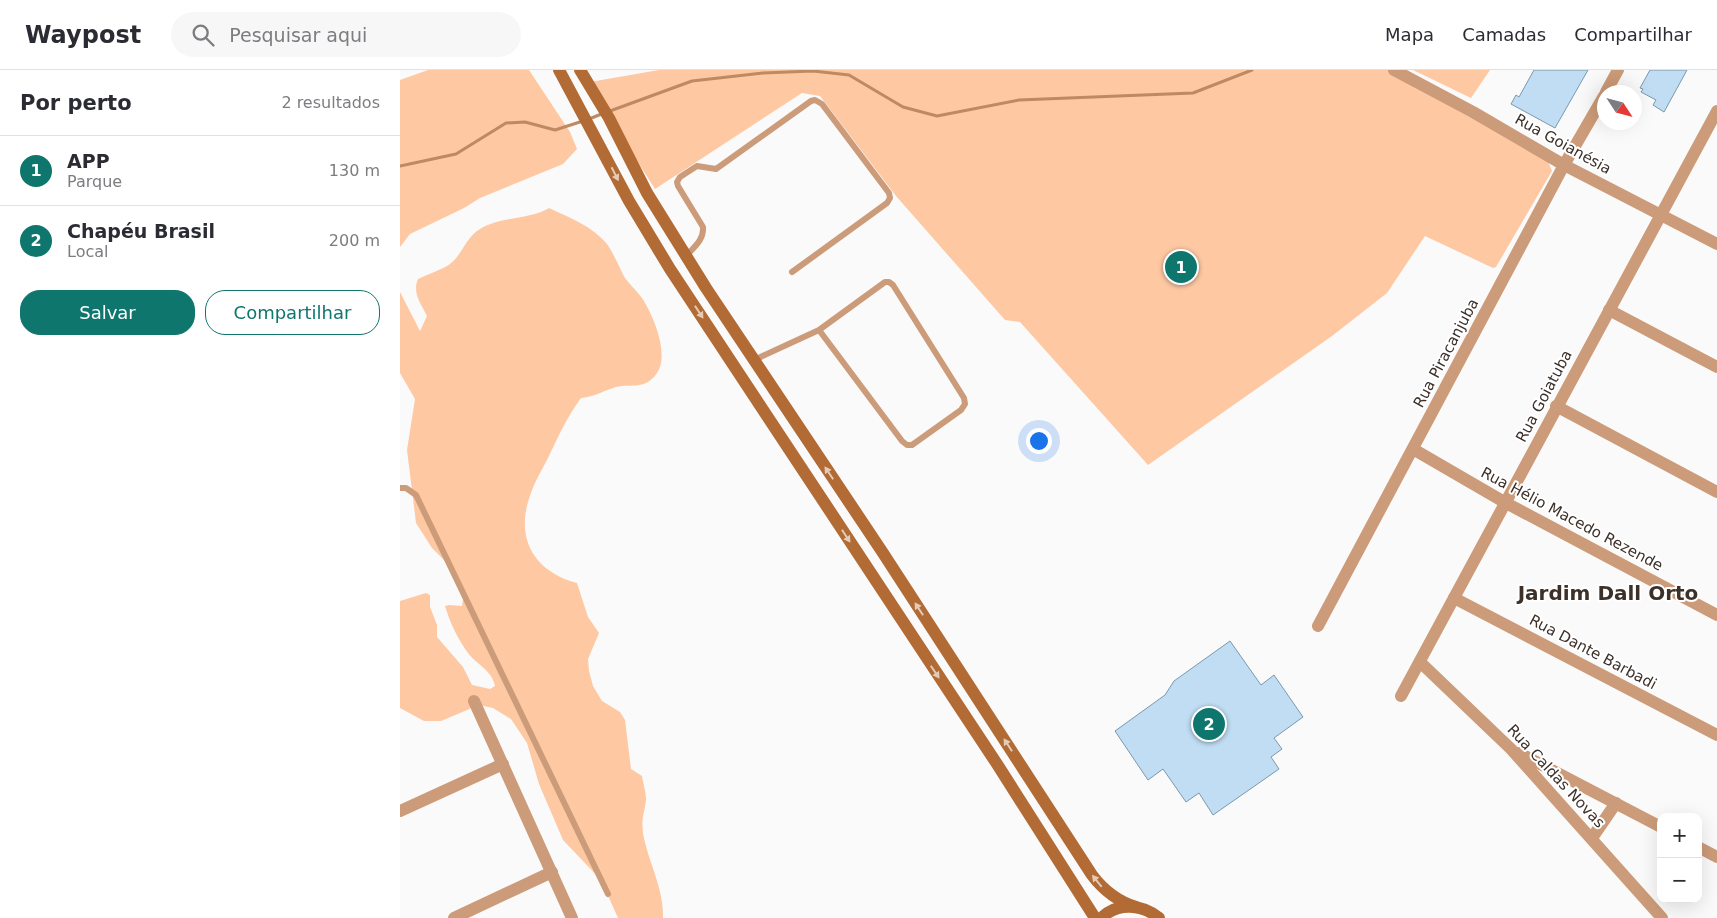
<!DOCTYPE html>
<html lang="pt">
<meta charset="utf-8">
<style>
body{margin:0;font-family:"DejaVu Sans",sans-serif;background:#f7f7f7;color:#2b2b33}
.controls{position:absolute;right:15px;bottom:15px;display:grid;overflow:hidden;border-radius:10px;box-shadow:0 5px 20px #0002}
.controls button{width:45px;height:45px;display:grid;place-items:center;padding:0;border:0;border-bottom:1px solid #e1e1e2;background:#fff;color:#2b2b33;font:25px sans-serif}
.compass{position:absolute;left:1197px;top:15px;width:45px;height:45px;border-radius:50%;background:#fff;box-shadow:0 5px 20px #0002;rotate:126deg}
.you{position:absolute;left:638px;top:370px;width:18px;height:18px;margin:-12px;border:4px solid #fff;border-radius:50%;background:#1a73e8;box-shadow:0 0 0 8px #1a73e833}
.badge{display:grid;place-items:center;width:32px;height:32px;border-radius:50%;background:#0f766e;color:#fff;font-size:16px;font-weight:700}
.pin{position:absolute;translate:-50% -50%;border:2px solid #fff;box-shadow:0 1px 5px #0006}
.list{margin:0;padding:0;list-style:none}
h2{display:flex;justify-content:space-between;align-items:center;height:65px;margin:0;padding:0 20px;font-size:21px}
h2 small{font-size:16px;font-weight:400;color:#7c7c81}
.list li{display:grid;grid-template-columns:32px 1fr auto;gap:15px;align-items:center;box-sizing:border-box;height:70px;padding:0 20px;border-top:1px solid #e1e1e2}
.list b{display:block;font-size:19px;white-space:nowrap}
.list p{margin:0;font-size:16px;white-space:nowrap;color:#7c7c81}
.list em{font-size:16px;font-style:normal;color:#7c7c81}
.actions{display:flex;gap:10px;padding:15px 20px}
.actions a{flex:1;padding:11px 0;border:1px solid #0f766e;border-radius:20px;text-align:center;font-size:18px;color:#0f766e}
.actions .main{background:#0f766e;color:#fff}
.icon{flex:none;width:28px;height:28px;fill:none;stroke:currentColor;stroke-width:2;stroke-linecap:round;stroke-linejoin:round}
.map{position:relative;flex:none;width:1317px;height:848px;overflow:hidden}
header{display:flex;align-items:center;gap:30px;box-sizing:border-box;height:70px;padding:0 25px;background:#fff;border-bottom:1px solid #e1e1e2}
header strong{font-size:24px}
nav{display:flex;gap:28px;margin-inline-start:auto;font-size:18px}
.search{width:350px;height:45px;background:#f7f7f7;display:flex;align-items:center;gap:12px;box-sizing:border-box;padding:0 18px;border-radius:28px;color:#7c7c81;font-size:19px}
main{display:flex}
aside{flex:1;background:#fff}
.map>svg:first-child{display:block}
</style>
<header>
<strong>Waypost</strong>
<div class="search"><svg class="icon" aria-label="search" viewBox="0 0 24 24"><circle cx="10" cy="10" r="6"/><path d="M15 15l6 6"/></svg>Pesquisar aqui</div>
<nav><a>Mapa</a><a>Camadas</a><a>Compartilhar</a></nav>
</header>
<main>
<aside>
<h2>Por perto<small>2 resultados</small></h2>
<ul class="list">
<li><span class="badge">1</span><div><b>APP</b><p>Parque</p></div><em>130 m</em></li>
<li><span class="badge">2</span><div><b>Chapéu Brasil</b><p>Local</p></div><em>200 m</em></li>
</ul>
<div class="actions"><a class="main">Salvar</a><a>Compartilhar</a></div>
</aside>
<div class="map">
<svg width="1317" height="848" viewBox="0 0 1317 848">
<rect width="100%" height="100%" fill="#fafafa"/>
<g fill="#fec8a3">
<path d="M 28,0 L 129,0 L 170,62 L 177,79 L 163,94 L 80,128 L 64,138 L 10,164 L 0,177 L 0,10 Z"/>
<path d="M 259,0 L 1002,0 L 1148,91 L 1152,101 L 1096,197 L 1093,198 L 1025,166 L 987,223 L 932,266 L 748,395 L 620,252 L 605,250 L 496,126 L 420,26 L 402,23 L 255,119 L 206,42 L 190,12 Z"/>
<path d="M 1013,0 L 1090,0 L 1071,28 Z"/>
<path d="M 149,138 C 170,148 192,156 207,174 C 214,184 219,197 225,208 C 230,215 237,221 242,228 C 253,245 270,284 257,303 C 244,322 229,312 213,318 C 201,322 193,327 181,328 C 167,347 158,367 148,388 C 142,400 135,411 131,423 C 114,467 133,501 177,513 L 188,547 L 199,563 L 188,589 L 189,601 L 193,616 L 202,631 L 220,642 L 225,650 L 231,699 L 242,706 C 243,713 246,722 246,729 C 245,743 241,745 243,763 C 248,792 264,818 263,848 L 218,848 L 201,810 L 163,770 L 139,714 L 127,673 L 111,649 L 93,638 L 79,635 L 41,651 L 24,651 L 0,638 L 0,531 L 26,523 L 30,525 L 30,537 L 37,555 L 37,567 L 63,597 L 72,615 L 90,619 L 95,616 C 92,600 77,595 68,583 C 58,569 50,553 45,536 L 49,535 L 62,536 L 63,529 L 50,496 L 32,478 L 16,453 L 7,380 L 15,329 L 0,303 L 0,222 L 20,261 L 27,246 C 21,234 12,223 18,209 C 28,204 41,200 50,194 C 62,185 66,167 80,159 C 101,146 129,150 149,138 Z"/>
</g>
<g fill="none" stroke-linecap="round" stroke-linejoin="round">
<g stroke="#bf8962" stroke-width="3">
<path d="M 210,41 L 292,11 L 363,3 L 413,1 L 449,5 L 503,37 L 537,46 L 619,30 L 793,23 L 852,0"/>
<path d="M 189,49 L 204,43"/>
<path d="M 0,96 L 56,84 L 106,53 L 125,52 L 155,60 L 183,51"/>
</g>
</g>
<g fill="#c0ddf3" stroke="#7c98ac">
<path d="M 1134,0 L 1188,0 L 1155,58 L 1111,34 L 1116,25 L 1119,27 Z"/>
<path d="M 1250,0 L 1287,0 L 1264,42 L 1253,35 L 1256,30 L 1241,22 L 1243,19 L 1240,18 Z"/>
<path d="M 830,571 L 861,615 L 874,605 L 903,647 L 874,668 L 882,679 L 871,687 L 879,699 L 813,745 L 799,723 L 786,732 L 763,699 L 748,710 L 715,661 L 765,625 L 774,611 Z"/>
</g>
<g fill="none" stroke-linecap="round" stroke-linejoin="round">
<g stroke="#cc9b79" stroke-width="6">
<path d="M 286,186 C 294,177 304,170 303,157 L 278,116 L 277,112 L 280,107 L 297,96 L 316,99 L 411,31 L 415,30 L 422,34 L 489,123 L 490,128 L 487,133 L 392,202"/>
<path d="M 354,290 L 419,260 L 502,371 L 507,375 L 512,375 L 561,340 L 565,334 L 564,328 L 493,215 L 489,212 L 485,212 L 419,260"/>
<path d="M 0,418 L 6,418 L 16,425 L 208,824"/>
</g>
<g stroke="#cc9b79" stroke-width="12">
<path d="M 994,0 L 1073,42 L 1164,95 L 1317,174"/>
<path d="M 1206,22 L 1218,0"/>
<path d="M 1209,240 L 1317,297"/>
<path d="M 1156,336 L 1317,422"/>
<path d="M 1013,379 L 1106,433 L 1317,545"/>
<path d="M 1054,528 L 1317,665"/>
<path d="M 918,556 L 1164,95 L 1204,26"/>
<path d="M 1020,592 L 1111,679 L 1262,848"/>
<path d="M 1001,626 L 1317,41"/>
<path d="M 74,631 L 172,848"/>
<path d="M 1119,683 L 1261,757"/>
<path d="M 0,741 L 103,694"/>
<path d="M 1192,768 L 1216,733"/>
<path d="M 1298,777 L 1317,787"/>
<path d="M 54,848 L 152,802"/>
</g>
<g stroke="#b26b34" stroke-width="12">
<path d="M 159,0 L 229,131 L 270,199 L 597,694 L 695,848"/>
<path d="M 180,0 L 209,48 L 247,123 L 306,218 L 483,483 L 692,805 C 704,821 717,831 736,837"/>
<path d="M 701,848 C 718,832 742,834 759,848"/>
</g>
</g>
<defs><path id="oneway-solid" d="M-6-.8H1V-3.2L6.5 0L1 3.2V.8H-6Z" transform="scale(1.25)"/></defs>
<g fill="#e4cbb8">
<use href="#oneway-solid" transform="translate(215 104) rotate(63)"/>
<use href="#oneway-solid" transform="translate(299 242) rotate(57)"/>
<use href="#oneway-solid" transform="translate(429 403) rotate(-124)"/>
<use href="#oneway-solid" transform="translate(446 466) rotate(57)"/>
<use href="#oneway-solid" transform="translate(519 539) rotate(-123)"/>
<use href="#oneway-solid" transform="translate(535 602) rotate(56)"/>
<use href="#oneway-solid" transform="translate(608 675) rotate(-123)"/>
<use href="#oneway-solid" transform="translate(697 811) rotate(-129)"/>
</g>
<g text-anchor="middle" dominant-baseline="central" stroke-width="4" stroke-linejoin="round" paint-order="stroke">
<g font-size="15" fill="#3c3029" stroke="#fff">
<text transform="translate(1163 74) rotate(29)">Rua Goianésia</text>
<text transform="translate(1046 283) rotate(-62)">Rua Piracanjuba</text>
<text transform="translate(1144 326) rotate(-62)">Rua Goiatuba</text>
<text transform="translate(1172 449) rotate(28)">Rua Hélio Macedo Rezende</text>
<text transform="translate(1193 582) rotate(28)">Rua Dante Barbadi</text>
<text transform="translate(1156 706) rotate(47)">Rua Caldas Novas</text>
</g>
<g font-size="20" font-weight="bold" fill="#3c3029" stroke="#fff">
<text x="1208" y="523">Jardim Dall Orto</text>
</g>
</g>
</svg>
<div class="controls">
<button>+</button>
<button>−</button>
</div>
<svg class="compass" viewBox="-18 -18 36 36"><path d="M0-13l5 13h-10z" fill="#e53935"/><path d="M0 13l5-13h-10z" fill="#7c7c81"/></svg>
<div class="you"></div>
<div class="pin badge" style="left:781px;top:197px">1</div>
<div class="pin badge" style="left:809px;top:654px">2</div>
</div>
</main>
